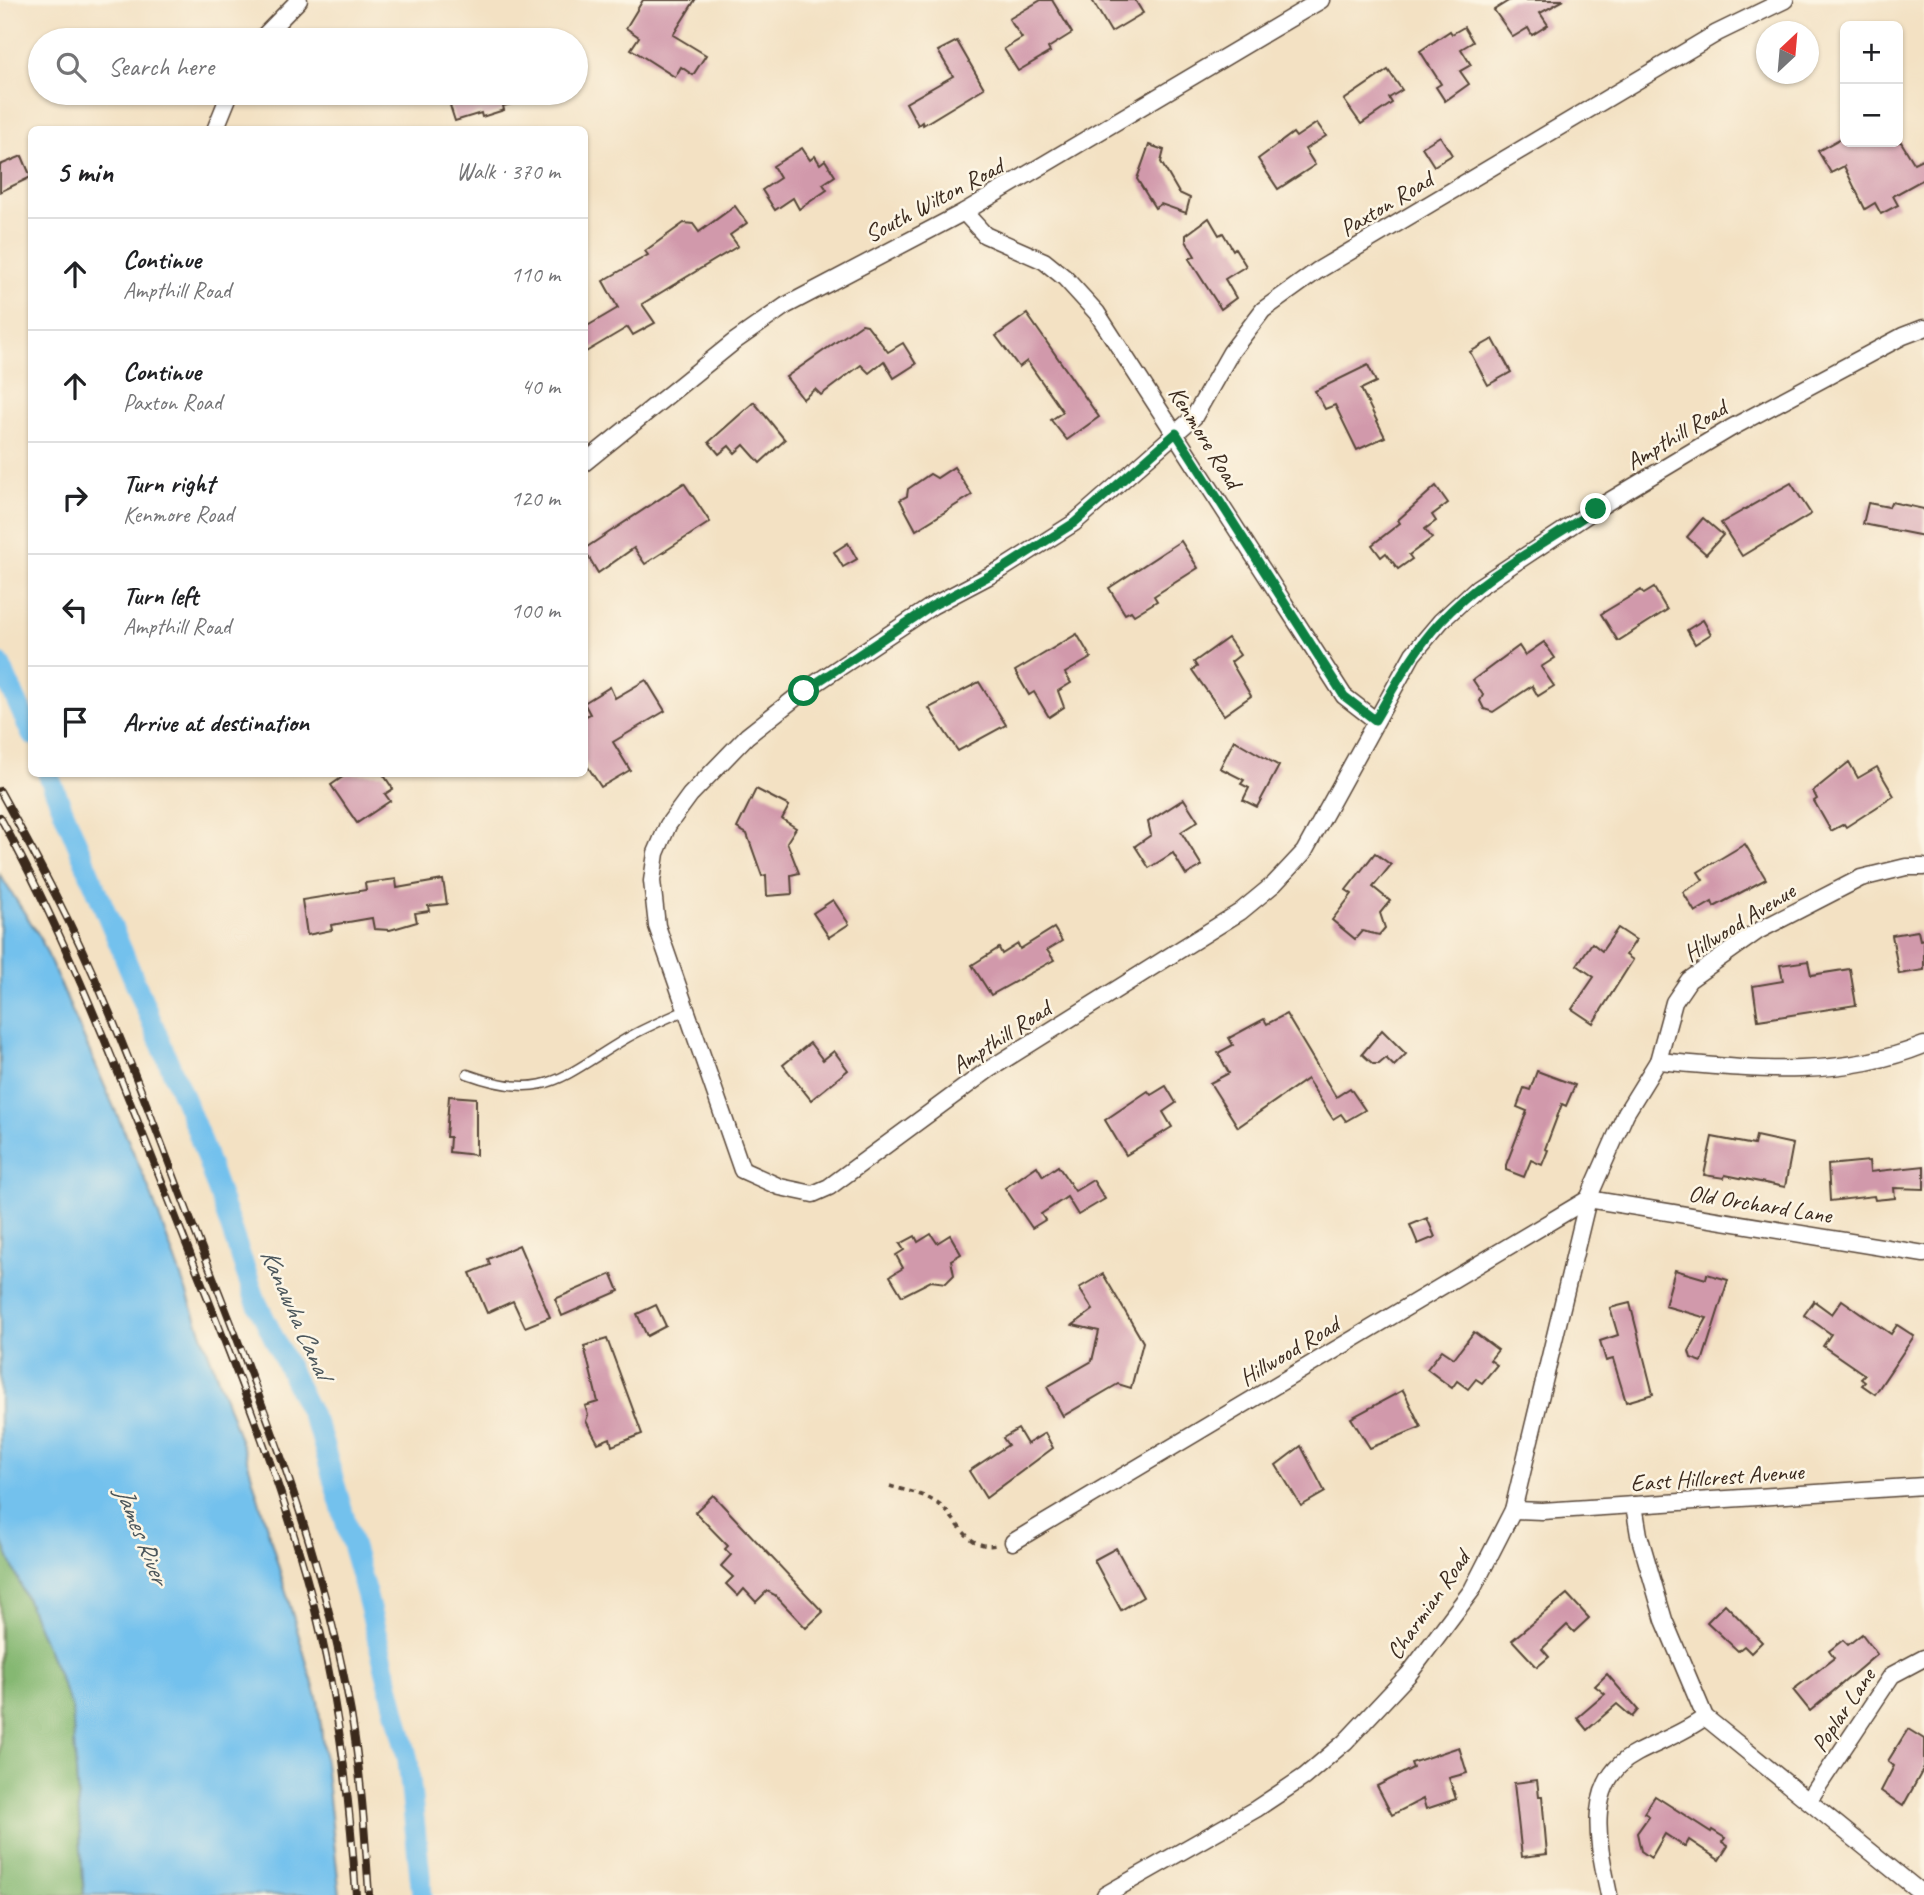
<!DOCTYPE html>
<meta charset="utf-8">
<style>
body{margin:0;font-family:Caveat,sans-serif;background:#f6f6f6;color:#202124}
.controls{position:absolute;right:21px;top:21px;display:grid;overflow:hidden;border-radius:10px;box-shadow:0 2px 5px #0004}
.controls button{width:63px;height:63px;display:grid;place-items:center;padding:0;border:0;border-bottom:2px solid #e0e0e0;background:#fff;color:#202124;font:35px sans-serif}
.compass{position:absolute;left:1756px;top:21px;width:63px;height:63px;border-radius:50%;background:#fff;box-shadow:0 2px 5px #0004;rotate:26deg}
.stop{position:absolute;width:21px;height:21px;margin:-16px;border:5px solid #0b8043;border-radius:50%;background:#fff}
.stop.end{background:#0b8043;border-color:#fff;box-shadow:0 2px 7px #0008}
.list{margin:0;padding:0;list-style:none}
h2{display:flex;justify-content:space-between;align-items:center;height:91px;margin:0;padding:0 28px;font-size:30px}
h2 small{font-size:23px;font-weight:400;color:#757577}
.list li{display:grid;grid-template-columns:46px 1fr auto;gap:21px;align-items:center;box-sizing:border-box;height:112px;padding:0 28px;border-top:2px solid #e0e0e0}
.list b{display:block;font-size:26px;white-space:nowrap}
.list p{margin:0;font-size:23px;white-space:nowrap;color:#757577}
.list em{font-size:23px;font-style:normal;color:#757577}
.icon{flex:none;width:38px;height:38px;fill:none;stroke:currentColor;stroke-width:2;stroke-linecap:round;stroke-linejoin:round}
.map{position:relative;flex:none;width:1924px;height:1895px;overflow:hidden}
.search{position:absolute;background:#fff;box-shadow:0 2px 5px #0004;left:28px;top:28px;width:560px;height:77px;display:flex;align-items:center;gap:18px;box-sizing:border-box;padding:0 24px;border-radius:38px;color:#757577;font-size:26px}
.panel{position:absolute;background:#fff;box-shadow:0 2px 5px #0004;left:28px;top:126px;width:560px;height:651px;border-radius:10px}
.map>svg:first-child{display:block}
</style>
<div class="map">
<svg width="1924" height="1895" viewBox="0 0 1924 1895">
<rect width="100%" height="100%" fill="#fcf5e5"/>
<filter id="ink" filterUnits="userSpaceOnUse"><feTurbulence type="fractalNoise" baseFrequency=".0143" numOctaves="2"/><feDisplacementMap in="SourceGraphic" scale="14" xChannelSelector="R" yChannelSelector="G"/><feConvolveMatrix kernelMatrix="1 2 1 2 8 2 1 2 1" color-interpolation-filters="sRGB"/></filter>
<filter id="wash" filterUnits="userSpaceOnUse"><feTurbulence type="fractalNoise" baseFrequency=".00686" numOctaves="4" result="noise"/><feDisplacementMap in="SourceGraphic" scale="28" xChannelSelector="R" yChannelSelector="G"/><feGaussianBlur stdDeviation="1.57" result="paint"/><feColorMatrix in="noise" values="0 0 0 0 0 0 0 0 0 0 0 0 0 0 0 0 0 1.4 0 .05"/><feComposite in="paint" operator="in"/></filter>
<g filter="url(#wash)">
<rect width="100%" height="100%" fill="#f3e1c3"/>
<path fill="#85b872" stroke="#607148" stroke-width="2" d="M 0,1536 L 72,1708 L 84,1895 L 0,1895 Z"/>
<path fill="#73c1ed" stroke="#577686" stroke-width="2" d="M 0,875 L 40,937 L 148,1186 L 246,1456 L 318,1701 L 340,1895 L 84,1895 L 72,1708 L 0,1536 Z"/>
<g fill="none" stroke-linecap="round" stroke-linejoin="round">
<g stroke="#73c1ed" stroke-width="21">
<path d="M 0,664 L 32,735"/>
<path d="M 48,774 L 197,1130 L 256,1301 L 320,1433 L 366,1593 L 408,1760 L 422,1895"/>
</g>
</g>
<g id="blocks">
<g fill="#d199ab">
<path d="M 643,0 L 695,0 L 673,35 L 706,55 L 693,75 L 681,67 L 675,77 L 631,49 L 639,37 L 626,28 Z"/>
<path d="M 1041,0 L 1052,0 L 1072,33 L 1048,48 L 1050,52 L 1018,71 L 1004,49 L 1022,38 L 1009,19 Z"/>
<path d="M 1092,0 L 1135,0 L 1143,13 L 1111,32 Z"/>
<path d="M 1510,0 L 1564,0 L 1540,13 L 1548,25 L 1532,35 L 1528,28 L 1513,37 L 1494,10 Z"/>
<path d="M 1464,27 L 1473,42 L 1461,49 L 1471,65 L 1460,71 L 1469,84 L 1445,101 L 1436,87 L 1441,84 L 1420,51 L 1450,31 L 1452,34 Z"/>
<path d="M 957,41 L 984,88 L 923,125 L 922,122 L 918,125 L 906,103 L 953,76 L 938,51 Z"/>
<path d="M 1388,70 L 1402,90 L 1389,98 L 1392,103 L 1361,124 L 1344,100 Z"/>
<path d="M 446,93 L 533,93 L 534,99 L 503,106 L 504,110 L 482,117 L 481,113 L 455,121 Z"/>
<path d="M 1317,123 L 1326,136 L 1305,149 L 1315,165 L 1278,189 L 1258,159 L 1293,133 L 1296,137 Z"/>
<path d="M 1440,136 L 1452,155 L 1434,166 L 1422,147 Z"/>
<path d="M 1845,136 L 1845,142 L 1901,142 L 1914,163 L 1924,158 L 1924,179 L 1893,196 L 1898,205 L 1881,214 L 1875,203 L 1865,209 L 1844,166 L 1831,173 L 1818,151 Z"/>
<path d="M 1149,145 L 1164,150 L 1161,162 L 1179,193 L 1190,198 L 1186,213 L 1161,204 L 1155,208 L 1137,179 Z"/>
<path d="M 802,148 L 810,160 L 815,156 L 820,164 L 825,160 L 835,176 L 823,184 L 827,190 L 799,209 L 793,198 L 775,210 L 762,190 L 780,178 L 773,166 Z"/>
<path d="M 22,156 L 31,177 L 0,192 L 0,165 Z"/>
<path d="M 735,206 L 747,223 L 730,235 L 738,246 L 642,304 L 655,323 L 633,335 L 628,327 L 584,353 L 584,328 L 618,308 L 603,281 L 648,255 L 645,251 L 684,223 L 693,224 L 699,232 Z"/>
<path d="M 1209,218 L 1219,235 L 1223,233 L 1233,250 L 1235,248 L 1246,266 L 1225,279 L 1236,298 L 1221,309 L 1189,259 L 1195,256 L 1186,241 L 1186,235 Z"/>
<path d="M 1027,314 L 1099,417 L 1067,440 L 1051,420 L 1063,412 L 1027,361 L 1019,367 L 996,336 Z"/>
<path d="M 862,324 L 867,325 L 888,352 L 903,343 L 916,364 L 894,378 L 884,361 L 869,373 L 861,365 L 821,395 L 815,389 L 803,399 L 786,377 Z"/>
<path d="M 1493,339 L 1511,372 L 1488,385 L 1470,352 Z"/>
<path d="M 1368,365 L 1376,382 L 1361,389 L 1385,437 L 1357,450 L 1335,405 L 1325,409 L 1315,391 Z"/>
<path d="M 754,402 L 785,440 L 760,463 L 744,445 L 735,453 L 729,446 L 719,454 L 709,442 Z"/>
<path d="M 954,467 L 972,495 L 916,530 L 900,500 L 907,496 L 908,489 L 930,474 L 937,478 Z"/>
<path d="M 684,483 L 710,522 L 645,564 L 634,548 L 598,573 L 584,549 Z"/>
<path d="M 1791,483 L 1811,514 L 1742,556 L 1721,523 Z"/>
<path d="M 1436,486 L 1448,503 L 1432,515 L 1436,521 L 1425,529 L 1432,538 L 1409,555 L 1412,559 L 1398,569 L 1386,553 L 1381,557 L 1372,545 L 1400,523 L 1398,520 Z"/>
<path d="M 1891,502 L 1924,509 L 1924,536 L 1863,524 L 1868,503 L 1889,507 Z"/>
<path d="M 1703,518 L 1723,535 L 1706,554 L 1687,537 Z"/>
<path d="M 1181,541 L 1198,568 L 1154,596 L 1157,601 L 1134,615 L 1131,611 L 1125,614 L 1109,588 Z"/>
<path d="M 848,543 L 857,559 L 843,567 L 834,552 Z"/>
<path d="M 1654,588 L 1667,610 L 1618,641 L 1601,614 L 1641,590 L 1644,594 Z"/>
<path d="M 1703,620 L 1711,634 L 1695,644 L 1687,630 Z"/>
<path d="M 1077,634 L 1091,658 L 1065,673 L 1071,683 L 1058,691 L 1064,707 L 1049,717 L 1034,692 L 1029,695 L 1015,671 Z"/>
<path d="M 1228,638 L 1240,655 L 1231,662 L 1251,696 L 1224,715 L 1192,670 L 1197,667 L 1194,662 Z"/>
<path d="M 1544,642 L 1555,658 L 1541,667 L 1554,686 L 1538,696 L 1532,686 L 1493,712 L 1484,709 L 1480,701 L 1483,695 L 1473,680 L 1519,646 L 1525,655 Z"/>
<path d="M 646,680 L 665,711 L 613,742 L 630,770 L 601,787 L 584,761 L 584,717 L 590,714 L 584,703 L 610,687 L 615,698 Z"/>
<path d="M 979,682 L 1006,725 L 958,751 L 929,708 Z"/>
<path d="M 1234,740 L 1279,766 L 1257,807 L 1243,800 L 1249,788 L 1241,784 L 1244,780 L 1220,768 Z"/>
<path d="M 1849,762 L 1858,778 L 1877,767 L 1894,796 L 1846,827 L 1844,824 L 1831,831 L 1814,801 L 1817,799 L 1813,791 Z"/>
<path d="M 347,774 L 383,774 L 393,789 L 385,794 L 390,801 L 357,823 L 331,785 Z"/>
<path d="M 756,789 L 789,806 L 782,819 L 796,828 L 787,842 L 799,873 L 791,875 L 792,894 L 767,896 L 766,875 L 762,876 L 747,834 L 737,828 Z"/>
<path d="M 1184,799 L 1198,821 L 1181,832 L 1202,866 L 1186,875 L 1173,853 L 1149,868 L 1135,846 L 1151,835 L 1148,822 Z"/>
<path d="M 1745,844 L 1766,879 L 1714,907 L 1712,902 L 1695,912 L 1683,892 L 1703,880 L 1698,872 Z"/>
<path d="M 1375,853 L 1391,865 L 1373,887 L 1390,901 L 1380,913 L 1385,928 L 1379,935 L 1362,931 L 1355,939 L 1332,920 L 1352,894 L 1346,890 Z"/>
<path d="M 396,879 L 397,888 L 443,880 L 447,904 L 428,906 L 429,911 L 415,913 L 417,922 L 390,930 L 374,929 L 372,918 L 331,925 L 332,930 L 307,935 L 302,900 L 366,890 L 365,883 Z"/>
<path d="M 833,900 L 849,924 L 829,937 L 813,913 Z"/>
<path d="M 1054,928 L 1062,941 L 1047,950 L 1054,960 L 991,995 L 972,965 L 999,948 L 1002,954 L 1018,944 L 1020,949 Z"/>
<path d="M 1618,928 L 1636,940 L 1626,955 L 1633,960 L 1593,1023 L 1572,1009 L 1594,977 L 1577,965 L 1592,943 L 1602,951 Z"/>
<path d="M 1918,931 L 1920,940 L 1924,939 L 1924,970 L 1899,974 L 1892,935 Z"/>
<path d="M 1808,961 L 1811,975 L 1850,969 L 1856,1005 L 1758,1020 L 1753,986 L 1783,981 L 1780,965 Z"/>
<path d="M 1286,1014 L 1336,1097 L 1350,1088 L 1365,1110 L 1346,1121 L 1341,1114 L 1333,1119 L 1307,1079 L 1238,1127 L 1210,1083 L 1229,1073 L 1218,1053 L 1233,1045 L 1229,1038 L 1264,1019 L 1267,1024 Z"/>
<path d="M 1382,1030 L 1406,1054 L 1394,1066 L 1386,1058 L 1379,1064 L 1373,1064 L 1362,1054 Z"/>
<path d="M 810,1043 L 823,1060 L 834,1051 L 848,1070 L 811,1100 L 783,1065 Z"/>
<path d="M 1537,1071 L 1575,1085 L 1566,1106 L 1562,1104 L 1545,1149 L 1548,1150 L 1542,1165 L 1531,1160 L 1524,1177 L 1506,1170 L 1506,1165 L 1527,1111 L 1517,1107 L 1524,1088 L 1530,1090 Z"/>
<path d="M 1166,1086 L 1176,1103 L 1163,1112 L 1172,1127 L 1126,1155 L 1105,1120 L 1148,1091 L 1151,1095 Z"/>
<path d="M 449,1096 L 476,1098 L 476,1155 L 449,1152 L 450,1137 L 446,1137 Z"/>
<path d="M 1756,1136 L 1793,1144 L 1785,1187 L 1725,1175 L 1724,1178 L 1704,1175 L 1712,1137 L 1754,1145 Z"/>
<path d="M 1869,1161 L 1870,1172 L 1924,1166 L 1924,1189 L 1894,1188 L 1895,1198 L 1875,1200 L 1874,1196 L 1830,1201 L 1828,1165 Z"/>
<path d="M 1037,1166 L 1043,1176 L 1058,1166 L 1075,1191 L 1093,1180 L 1105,1199 L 1078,1215 L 1067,1197 L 1041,1214 L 1045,1220 L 1032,1228 L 1005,1188 Z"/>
<path d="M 1427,1218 L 1435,1237 L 1418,1244 L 1410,1225 Z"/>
<path d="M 931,1234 L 937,1243 L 950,1235 L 961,1254 L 951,1260 L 954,1275 L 946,1283 L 931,1281 L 902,1296 L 890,1276 L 903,1268 L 896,1255 L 904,1250 L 900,1244 L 915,1236 L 918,1242 Z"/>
<path d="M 519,1245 L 550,1317 L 525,1327 L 513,1301 L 487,1313 L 470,1273 L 490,1265 L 488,1259 Z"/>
<path d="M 1675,1270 L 1706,1279 L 1707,1274 L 1728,1280 L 1702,1362 L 1691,1358 L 1689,1351 L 1707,1318 L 1665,1306 Z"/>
<path d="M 612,1274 L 619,1291 L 562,1316 L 555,1299 Z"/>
<path d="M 1103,1274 L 1143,1342 L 1131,1388 L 1118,1384 L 1063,1416 L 1047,1387 L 1092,1361 L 1099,1331 L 1073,1325 L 1093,1310 L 1079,1288 Z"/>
<path d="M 1842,1300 L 1891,1334 L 1897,1325 L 1914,1336 L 1875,1394 L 1862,1385 L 1865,1382 L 1861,1379 L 1865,1375 L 1823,1346 L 1831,1334 L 1804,1315 L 1814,1301 L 1832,1314 Z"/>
<path d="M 1630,1303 L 1653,1394 L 1626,1402 L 1613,1359 L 1606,1361 L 1600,1341 L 1618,1335 L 1610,1308 Z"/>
<path d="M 656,1305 L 666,1326 L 647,1336 L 637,1314 Z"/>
<path d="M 1474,1332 L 1498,1350 L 1490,1360 L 1497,1365 L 1482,1383 L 1476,1379 L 1468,1389 L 1457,1381 L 1452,1388 L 1427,1369 L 1442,1350 L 1454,1358 Z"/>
<path d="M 607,1339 L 642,1434 L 612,1446 L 610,1438 L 598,1443 L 586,1421 L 588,1415 L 585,1406 L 598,1402 L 584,1346 Z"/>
<path d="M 1403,1390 L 1421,1427 L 1370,1448 L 1351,1418 Z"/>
<path d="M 1018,1429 L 1027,1444 L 1045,1433 L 1053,1448 L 986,1498 L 969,1471 L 1008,1445 L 1003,1438 Z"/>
<path d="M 1301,1446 L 1325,1492 L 1301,1506 L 1276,1465 Z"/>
<path d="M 713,1495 L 823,1612 L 806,1628 L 775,1595 L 767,1591 L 756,1602 L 744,1589 L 738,1596 L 726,1584 L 733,1577 L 721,1566 L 731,1555 L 725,1549 L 728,1546 L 695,1512 Z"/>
<path d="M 1116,1548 L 1143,1597 L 1121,1610 L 1094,1560 Z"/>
<path d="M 1567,1594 L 1589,1618 L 1574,1632 L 1567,1625 L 1542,1649 L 1549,1657 L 1537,1667 L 1512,1640 Z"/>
<path d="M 1725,1604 L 1762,1642 L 1751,1653 L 1744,1646 L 1738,1651 L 1707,1622 Z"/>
<path d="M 1862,1634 L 1877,1654 L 1810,1711 L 1793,1690 L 1834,1658 L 1829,1651 L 1843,1640 L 1848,1645 Z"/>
<path d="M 1607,1674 L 1638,1710 L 1632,1717 L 1617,1704 L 1587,1730 L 1577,1718 L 1605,1694 L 1595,1686 Z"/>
<path d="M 1908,1729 L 1924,1739 L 1924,1768 L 1903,1806 L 1881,1791 L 1894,1766 L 1888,1761 Z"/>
<path d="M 1459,1747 L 1467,1773 L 1449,1778 L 1456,1799 L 1426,1809 L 1423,1799 L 1392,1815 L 1377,1786 L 1413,1768 L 1411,1763 Z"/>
<path d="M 1537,1780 L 1539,1796 L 1542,1796 L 1547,1854 L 1522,1857 L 1514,1783 Z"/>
<path d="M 1655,1796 L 1711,1832 L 1712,1830 L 1725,1838 L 1722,1842 L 1728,1846 L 1719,1860 L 1689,1840 L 1685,1847 L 1665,1834 L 1651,1858 L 1641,1851 L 1637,1833 L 1649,1816 L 1644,1813 Z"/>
</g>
</g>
</g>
<g filter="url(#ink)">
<use href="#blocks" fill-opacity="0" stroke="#574537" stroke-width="2"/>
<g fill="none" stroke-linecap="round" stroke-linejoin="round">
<g stroke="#574537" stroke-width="11">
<path id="lane" d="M 467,1074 C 546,1103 562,1076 627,1038 C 646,1027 666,1019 686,1010"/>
</g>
<g stroke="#574537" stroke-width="19">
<g id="street">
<path d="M 1785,0 L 1717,33 L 1317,271 L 1263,310 L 1231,352 L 1194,417 L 1074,523 L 1002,569 L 932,606 L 804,691 L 747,736 L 690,795 L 668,825 L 656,853 L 652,881 L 657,926 L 742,1170 L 780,1187 L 813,1194 L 829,1187 L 988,1070 L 1240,912 L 1274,884 L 1304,852 L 1413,654 L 1441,621 L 1477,588 L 1596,509 L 1731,428 L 1903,336 L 1924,328"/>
<path d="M 260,40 L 299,0"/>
<path d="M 215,130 L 230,93"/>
<path d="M 964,212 L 985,235 L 1044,261 L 1065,278 L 1097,313 L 1344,696 L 1375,720"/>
<path d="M 584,463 L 735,341 L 785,306 L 964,212 L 1321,0"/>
<path d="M 1658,1061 C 1748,1069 1838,1080 1924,1045"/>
<path d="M 1588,1199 L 1924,1254"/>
<path d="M 1634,1505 L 1639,1535 L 1664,1620 L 1705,1717 L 1924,1895"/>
<path d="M 1513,1510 L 1542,1511 L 1924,1486"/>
<path d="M 1013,1542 L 1588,1199"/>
<path d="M 1809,1800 L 1892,1675 L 1924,1658"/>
<path d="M 1105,1895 L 1256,1809 L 1304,1777 L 1345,1742 L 1409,1674 L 1472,1590 L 1513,1510 L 1588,1199 L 1626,1113 L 1658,1061 L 1674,1002 L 1689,980 L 1758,931 L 1861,878 L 1906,867 L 1924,867"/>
<path d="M 1609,1895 C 1599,1846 1582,1781 1637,1753 C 1660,1741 1684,1733 1705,1717"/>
</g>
</g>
<path stroke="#574537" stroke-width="3.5" stroke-dasharray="5 5" stroke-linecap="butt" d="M 890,1486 C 903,1490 920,1493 932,1500 C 958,1513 963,1551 997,1545"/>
<use href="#lane" stroke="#fff" stroke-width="8"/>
<use href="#street" stroke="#fff" stroke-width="16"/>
<g stroke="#3b2a1e" stroke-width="8">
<g id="rail">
<path d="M 0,791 C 38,860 75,929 105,1002 C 136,1074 163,1148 191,1221 C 254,1382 321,1542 351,1713 C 361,1773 365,1834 369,1895"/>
<path d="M 0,817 C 68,940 117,1070 169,1200 C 223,1339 283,1477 318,1622 C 340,1712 350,1804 356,1895"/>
</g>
</g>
<use href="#rail" stroke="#fcf5e5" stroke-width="5" stroke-dasharray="16" stroke-linecap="butt"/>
</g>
</g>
<g fill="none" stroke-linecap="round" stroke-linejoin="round" filter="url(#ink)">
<path stroke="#0b8043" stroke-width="9" d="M 804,691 L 932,606 L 1002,569 L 1074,523 L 1176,433 L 1344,696 L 1375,720 C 1395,686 1413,651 1440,622 C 1483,575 1544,544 1596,509"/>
</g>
<g text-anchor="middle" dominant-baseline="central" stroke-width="5" stroke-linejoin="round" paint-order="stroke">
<g font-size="24" fill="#3b2a1e" stroke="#fcf5e5">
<text transform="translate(934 200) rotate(-28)">South Wilton Road</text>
<text transform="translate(1386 204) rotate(-31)">Paxton Road</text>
<text transform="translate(1676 435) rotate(-31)">Ampthill Road</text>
<text transform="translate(1205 437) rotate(58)">Kenmore Road</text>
<text transform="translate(1739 922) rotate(-32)">Hillwood Avenue</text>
<text transform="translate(1001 1037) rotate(-33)">Ampthill Road</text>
<text transform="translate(1760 1204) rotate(9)">Old Orchard Lane</text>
<text transform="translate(1289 1351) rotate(-31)">Hillwood Road</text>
<text transform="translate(1717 1477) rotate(-4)">East Hillcrest Avenue</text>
<text transform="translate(1428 1605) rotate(-55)">Charmian Road</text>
<text transform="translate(1843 1710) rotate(-56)">Poplar Lane</text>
</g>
<g font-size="26" font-style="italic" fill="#4c575c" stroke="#fcf5e5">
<text transform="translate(296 1313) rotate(66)">Kanawha Canal</text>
<text transform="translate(142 1535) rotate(68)">James River</text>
</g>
</g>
</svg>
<div class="controls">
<button>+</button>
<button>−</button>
</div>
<svg class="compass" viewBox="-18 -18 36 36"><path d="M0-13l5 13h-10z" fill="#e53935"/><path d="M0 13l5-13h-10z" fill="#757577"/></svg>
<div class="stop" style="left:804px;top:691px"></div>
<div class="stop end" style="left:1596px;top:509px"></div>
<div class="search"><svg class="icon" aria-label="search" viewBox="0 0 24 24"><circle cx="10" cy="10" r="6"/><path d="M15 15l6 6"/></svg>Search here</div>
<section class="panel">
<h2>5 min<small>Walk · 370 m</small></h2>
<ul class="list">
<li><svg class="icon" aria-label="ahead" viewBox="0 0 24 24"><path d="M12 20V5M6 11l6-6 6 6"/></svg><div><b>Continue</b><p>Ampthill Road</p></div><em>110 m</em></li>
<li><svg class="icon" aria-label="ahead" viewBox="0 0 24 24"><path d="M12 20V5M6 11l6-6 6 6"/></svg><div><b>Continue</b><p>Paxton Road</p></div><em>40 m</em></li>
<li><svg class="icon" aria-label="right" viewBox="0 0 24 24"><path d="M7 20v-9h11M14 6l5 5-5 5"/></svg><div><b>Turn right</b><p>Kenmore Road</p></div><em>120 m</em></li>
<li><svg class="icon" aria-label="left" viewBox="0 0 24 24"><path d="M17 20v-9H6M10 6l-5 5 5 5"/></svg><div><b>Turn left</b><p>Ampthill Road</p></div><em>100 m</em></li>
<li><svg class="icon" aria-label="arrive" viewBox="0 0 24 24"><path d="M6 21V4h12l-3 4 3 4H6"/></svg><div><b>Arrive at destination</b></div></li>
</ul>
</section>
</div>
